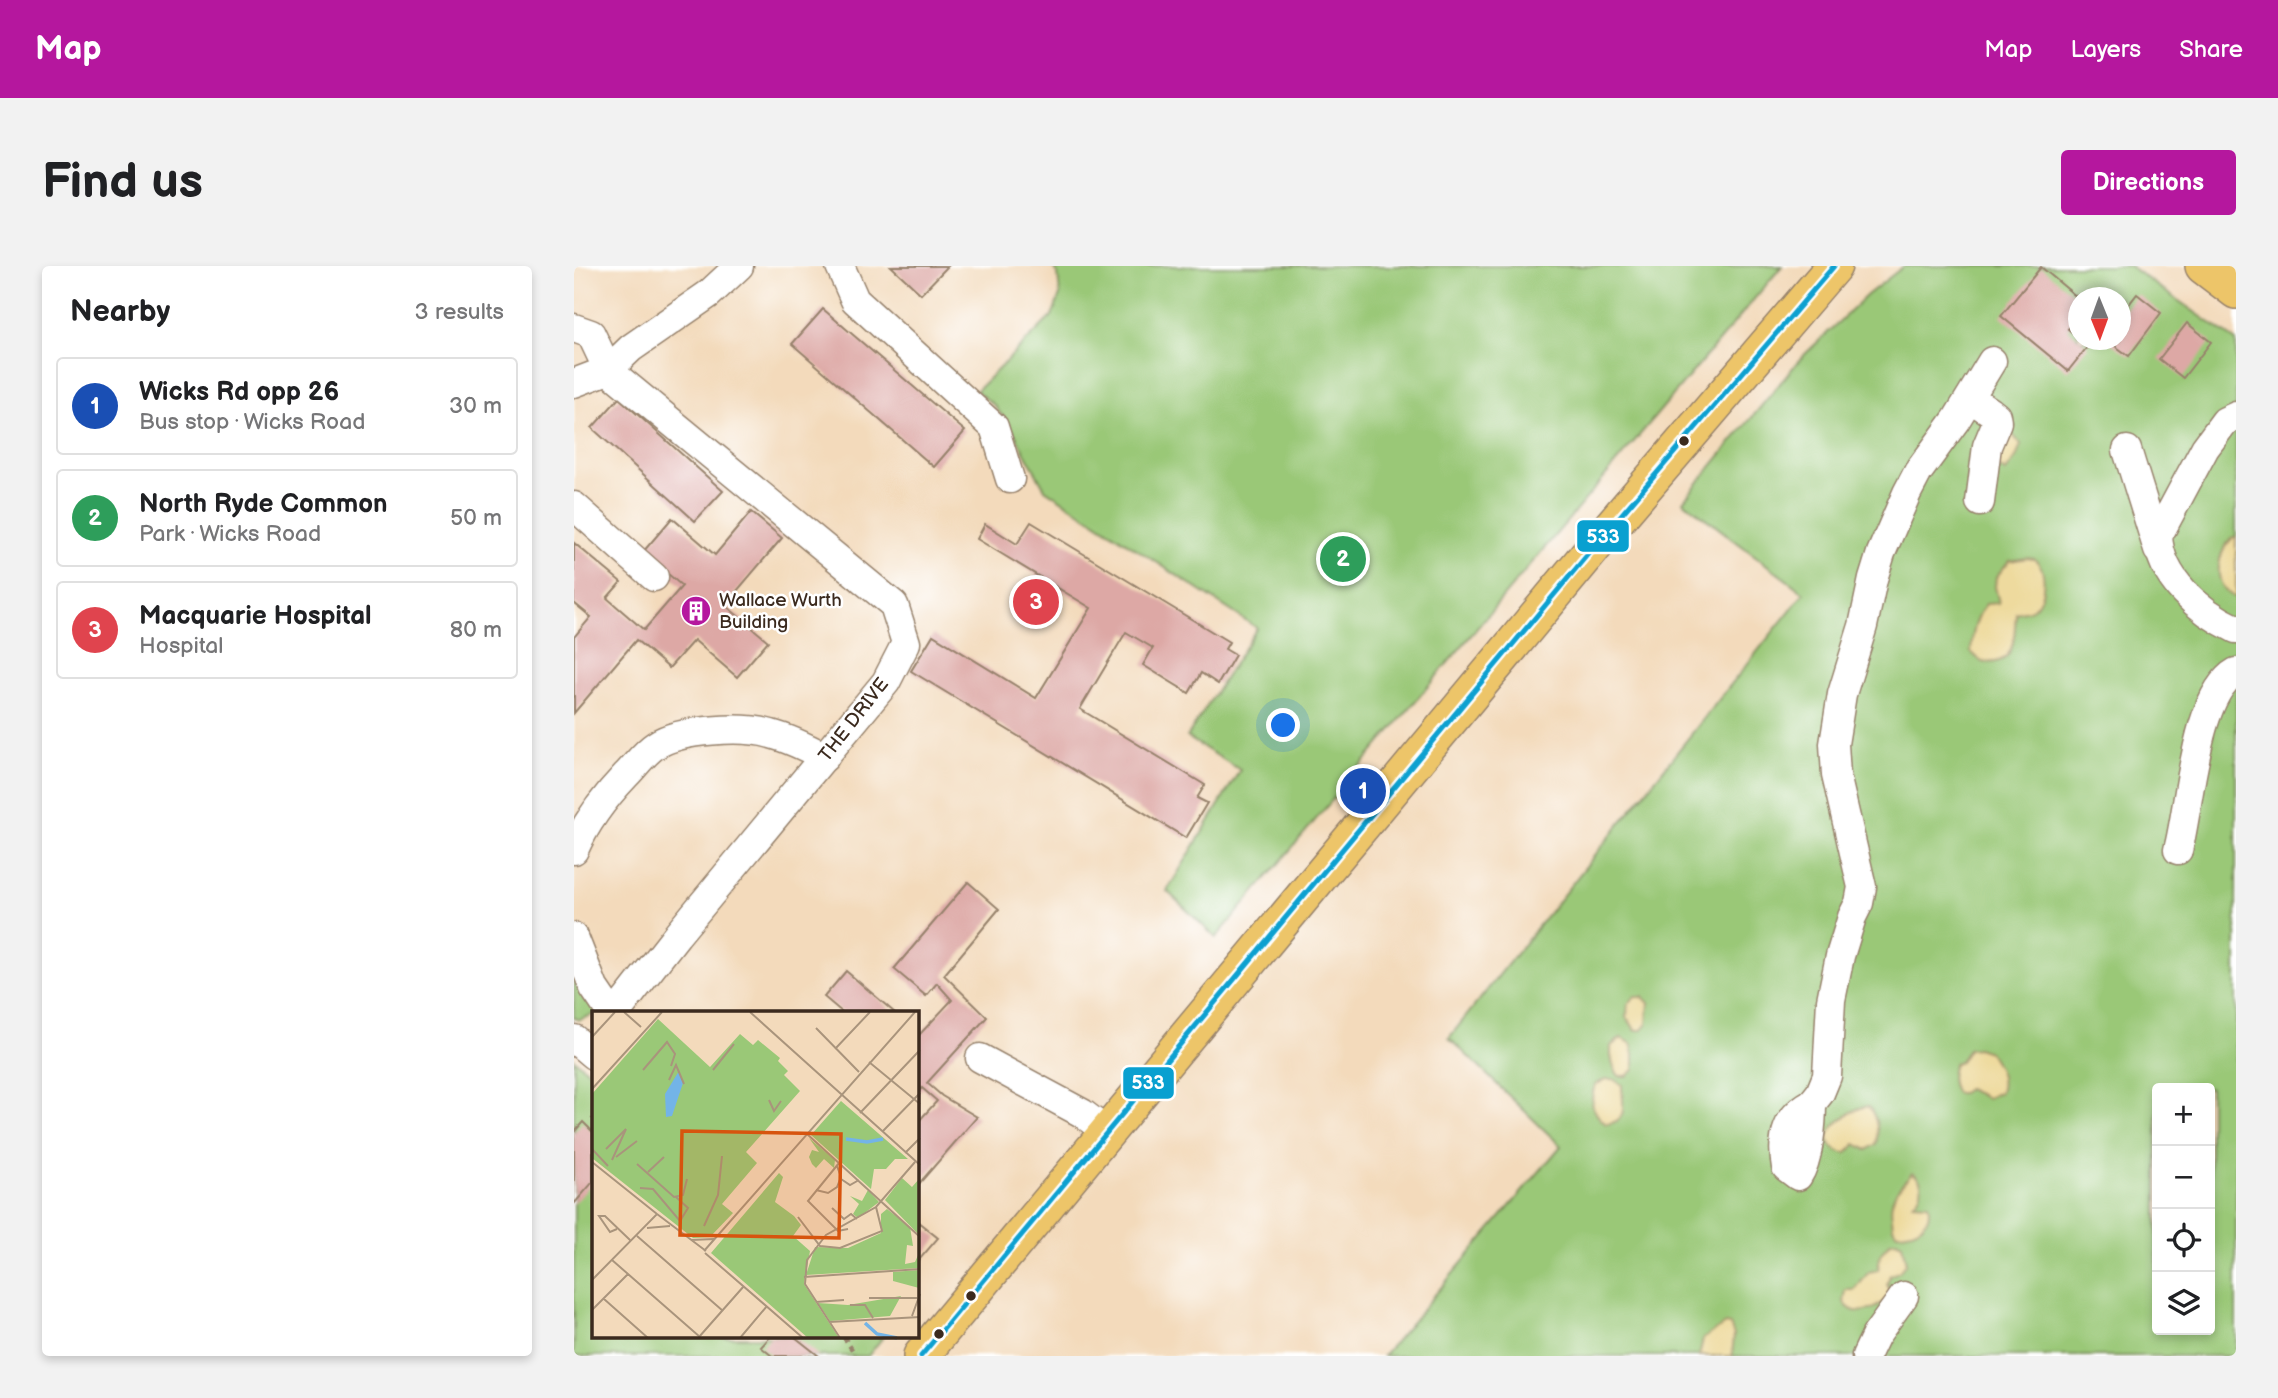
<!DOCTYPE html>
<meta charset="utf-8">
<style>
body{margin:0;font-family:"Balsamiq Sans",sans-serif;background:#f2f2f2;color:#202124}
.controls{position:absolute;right:21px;bottom:21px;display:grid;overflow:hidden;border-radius:7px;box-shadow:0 4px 10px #0003}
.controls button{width:63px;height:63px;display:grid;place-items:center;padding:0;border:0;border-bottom:2px solid #e0e0e0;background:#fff;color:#202124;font:35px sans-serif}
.compass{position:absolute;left:1494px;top:21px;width:63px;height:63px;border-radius:50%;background:#fff;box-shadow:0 4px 10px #0003;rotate:179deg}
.you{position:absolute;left:710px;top:460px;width:24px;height:24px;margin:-18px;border:5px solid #fff;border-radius:50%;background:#1a73e8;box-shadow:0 0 0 10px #1a73e833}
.badge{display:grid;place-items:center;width:46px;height:46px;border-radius:50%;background:#b5179e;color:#fff;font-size:23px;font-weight:700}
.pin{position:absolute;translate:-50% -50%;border:4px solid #fff;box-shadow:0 2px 7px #0006}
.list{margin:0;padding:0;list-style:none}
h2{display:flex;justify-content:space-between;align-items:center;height:91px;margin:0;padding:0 28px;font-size:30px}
h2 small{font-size:23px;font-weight:400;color:#757577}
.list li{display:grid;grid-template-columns:46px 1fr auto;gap:21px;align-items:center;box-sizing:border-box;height:98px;margin:0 14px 14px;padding:0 14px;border:2px solid #e0e0e0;border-radius:7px}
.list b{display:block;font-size:26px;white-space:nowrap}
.list p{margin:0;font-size:23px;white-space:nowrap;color:#757577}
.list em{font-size:23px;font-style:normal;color:#757577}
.icon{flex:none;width:38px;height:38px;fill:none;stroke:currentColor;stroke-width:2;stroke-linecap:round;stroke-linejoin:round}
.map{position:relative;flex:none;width:1662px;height:1090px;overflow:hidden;border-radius:7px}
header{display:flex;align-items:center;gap:42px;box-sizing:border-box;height:98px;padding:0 35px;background:#b5179e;color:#fff}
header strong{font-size:33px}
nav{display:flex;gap:38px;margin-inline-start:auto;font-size:24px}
.intro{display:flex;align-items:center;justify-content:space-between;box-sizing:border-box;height:168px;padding:0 42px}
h1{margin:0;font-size:49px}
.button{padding:18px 32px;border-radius:7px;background:#b5179e;color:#fff;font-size:24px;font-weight:700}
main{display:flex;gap:42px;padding:0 42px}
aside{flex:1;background:#fff;border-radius:7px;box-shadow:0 4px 10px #0003}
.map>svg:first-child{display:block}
</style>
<header>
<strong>Map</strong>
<nav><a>Map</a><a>Layers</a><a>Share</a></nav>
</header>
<div class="intro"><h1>Find us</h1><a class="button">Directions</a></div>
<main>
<aside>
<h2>Nearby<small>3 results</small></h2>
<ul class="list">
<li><span class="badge" style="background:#1a4fb4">1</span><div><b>Wicks Rd opp 26</b><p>Bus stop · Wicks Road</p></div><em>30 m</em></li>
<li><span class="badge" style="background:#2e9e5b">2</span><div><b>North Ryde Common</b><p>Park · Wicks Road</p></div><em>50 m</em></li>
<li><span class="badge" style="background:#e0444e">3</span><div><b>Macquarie Hospital</b><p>Hospital</p></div><em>80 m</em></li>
</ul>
</aside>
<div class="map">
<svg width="1662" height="1090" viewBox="0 0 1662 1090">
<rect width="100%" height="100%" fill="#fff"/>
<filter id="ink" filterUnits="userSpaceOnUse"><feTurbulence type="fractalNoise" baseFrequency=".0143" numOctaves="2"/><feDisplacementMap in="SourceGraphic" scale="14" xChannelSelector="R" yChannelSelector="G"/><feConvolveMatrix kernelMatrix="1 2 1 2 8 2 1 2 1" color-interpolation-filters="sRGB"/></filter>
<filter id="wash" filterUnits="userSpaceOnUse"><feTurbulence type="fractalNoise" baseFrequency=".00686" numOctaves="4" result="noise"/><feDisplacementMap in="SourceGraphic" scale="28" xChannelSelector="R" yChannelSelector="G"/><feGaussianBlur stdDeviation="1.57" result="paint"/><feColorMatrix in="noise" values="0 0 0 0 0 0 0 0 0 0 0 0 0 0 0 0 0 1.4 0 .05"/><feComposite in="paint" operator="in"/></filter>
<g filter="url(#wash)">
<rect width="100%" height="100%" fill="#f3dabb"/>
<g fill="#9ac877" stroke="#6a794a" stroke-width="2" fill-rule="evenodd">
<path d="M 478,0 L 1208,0 L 642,672 L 593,625 L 666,504 L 613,471 L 683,362 L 471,223 L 439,165 L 420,139 L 402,125 L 478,50 L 486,29 L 484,8 Z"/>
<path d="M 1330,0 L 1555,0 L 1662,75 L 1662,1090 L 809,1090 L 987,880 L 875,772 L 1230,327 L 1109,235 L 1226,93 L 1293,29 ZM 1504,32 L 1546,32 L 1546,74 L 1504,74 ZM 1583,822 L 1636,822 L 1636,1064 L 1583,1064 Z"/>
<path d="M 0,698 L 23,747 L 5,754 L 0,752 Z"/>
<path d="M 0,793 L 19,809 L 19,1071 L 309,1071 L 294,1090 L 0,1090 Z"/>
</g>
<g fill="#eeda9e" stroke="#94825e" stroke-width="2">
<path d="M 1429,169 L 1439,169 L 1447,179 L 1442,192 L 1432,206 L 1422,201 Z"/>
<path d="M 1659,271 L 1662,271 L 1662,332 C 1637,320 1642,288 1659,271 Z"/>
<path d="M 1453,292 L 1460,293 C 1474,302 1472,331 1459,342 C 1455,345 1448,345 1442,347 C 1440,371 1443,401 1408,396 L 1397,386 C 1398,370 1401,351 1412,338 L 1425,337 L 1421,321 L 1422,311 L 1435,295 Z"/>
<path d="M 1061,731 L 1069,731 L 1075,737 L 1073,758 L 1068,764 L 1061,764 L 1053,751 L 1054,738 Z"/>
<path d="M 1047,772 L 1057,777 L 1060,788 L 1060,804 L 1053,810 L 1045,810 C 1038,801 1036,791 1037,780 Z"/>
<path d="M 1403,782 L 1415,786 C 1423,798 1431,812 1426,826 L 1413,832 L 1393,823 L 1388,827 L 1382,827 C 1376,817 1376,809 1380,798 L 1386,796 L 1394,783 Z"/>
<path d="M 1032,813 L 1039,813 L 1048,819 C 1048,836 1056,856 1032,858 C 1018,846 1015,837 1021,819 Z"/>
<path d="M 1289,841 L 1295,841 C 1303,852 1305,865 1302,878 L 1293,884 L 1282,878 L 1273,887 C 1263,887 1257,881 1253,872 C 1257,859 1276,845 1289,841 Z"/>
<path d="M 1338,907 C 1352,914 1349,929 1339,937 L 1354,938 C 1359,958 1342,967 1323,967 C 1318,962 1319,959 1318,952 C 1314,931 1324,922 1338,907 Z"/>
<path d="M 1322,975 L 1328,978 L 1332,997 L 1325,1006 L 1316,1009 L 1313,1018 L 1317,1027 C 1308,1042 1281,1055 1270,1036 L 1272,1024 L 1281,1024 L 1295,1006 L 1304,1004 L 1306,989 L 1316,976 Z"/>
<path d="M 1151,1058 L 1156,1059 L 1160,1069 L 1158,1090 L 1125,1090 L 1129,1073 Z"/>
</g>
<g id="blocks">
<g fill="#dda8a5">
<path d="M 317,0 L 374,0 L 347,28 Z"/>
<path d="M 1467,1 L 1504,32 L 1504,51 L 1494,63 L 1514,80 L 1494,105 L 1427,50 Z"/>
<path d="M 1563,28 L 1587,47 L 1555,90 L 1533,74 L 1546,74 L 1546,50 Z"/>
<path d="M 249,43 L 391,165 L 360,201 L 218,78 Z"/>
<path d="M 1613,57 L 1637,76 L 1609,112 L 1585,93 Z"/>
<path d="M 45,132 L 149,225 L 121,255 L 18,162 Z"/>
<path d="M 177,246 L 208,272 L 151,339 L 194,375 L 163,411 L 120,374 L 95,402 L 62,374 L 0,447 L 0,371 L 17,351 L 0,337 L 0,277 L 47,316 L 33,332 L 70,364 L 108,320 L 69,286 L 98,252 L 141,289 Z"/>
<path d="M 457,256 L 655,376 L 651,383 L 661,389 L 644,418 L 627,407 L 615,427 L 569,399 L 579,382 L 552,366 L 506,443 L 631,519 L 623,532 L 633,537 L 612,572 L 337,405 L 359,369 L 462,432 L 517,342 L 403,273 L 411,258 L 443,278 Z"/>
<path d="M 394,616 L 425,643 L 370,709 L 413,751 L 353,817 L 368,830 L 403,851 L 343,920 L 343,857 L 363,835 L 348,822 L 343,828 L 343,765 L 346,768 L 378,734 L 363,717 L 352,730 L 320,703 Z"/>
<path d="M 272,705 L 321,747 L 269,747 L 250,731 Z"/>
<path d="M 9,856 L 19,866 L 19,916 L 0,938 L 0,866 Z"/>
<path d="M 343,955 L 364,972 L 345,994 L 343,992 Z"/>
<path d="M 196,1071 L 221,1071 L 245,1090 L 198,1090 L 187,1081 Z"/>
</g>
</g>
</g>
<g filter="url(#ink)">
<use href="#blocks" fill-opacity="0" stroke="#97826c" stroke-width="2"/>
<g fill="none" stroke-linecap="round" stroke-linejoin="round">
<g stroke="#97826c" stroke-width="31">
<g id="minor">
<path d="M 266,0 L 281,34 L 420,161 L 436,213"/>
<path d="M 0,62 L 17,68 L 34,104 L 320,339 L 332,377 L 312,416 L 103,669 L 42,747"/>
<path d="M 0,117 L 34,104 L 57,82 L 135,28 L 165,0"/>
<path d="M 1396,132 L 1417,146 L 1422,150 L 1423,156 L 1413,180 L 1406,236"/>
<path d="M 1662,150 L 1651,155 L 1631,182 L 1584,270 C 1586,313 1626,346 1662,363"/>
<path d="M 1553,184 L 1584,284"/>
<path d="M 0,240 L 80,311"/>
<path d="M 0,584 C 12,556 31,531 52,509 C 61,500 71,486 82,479 C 106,463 170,460 197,468 C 216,473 234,482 251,491"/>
<path d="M 1604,584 C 1616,540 1621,429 1662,406"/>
<path d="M 0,671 L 20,722 L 37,747"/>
<path d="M 0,773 L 19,789"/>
<path d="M 406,792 L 508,847 L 533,866"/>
<path d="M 1238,837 L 1246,827 L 1253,810 L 1257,734 L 1266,690 L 1278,651 L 1285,637 L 1288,621 L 1262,509 L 1260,478 L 1268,428 L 1289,360 L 1299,313 L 1307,287 L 1333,227 L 1344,206 L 1382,154 L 1418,95"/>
<path d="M 1238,837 C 1238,858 1235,893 1224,910 L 1212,901 C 1207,874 1211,851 1238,837 Z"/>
<path d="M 1292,1090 L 1302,1069 L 1330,1030"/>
</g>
</g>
<g stroke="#97826c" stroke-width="38">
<g id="major">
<path d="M 1629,0 L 1662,25"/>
<path d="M 347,1090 L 1029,270 L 1260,0"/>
</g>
</g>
<g stroke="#97826c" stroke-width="4.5" stroke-dasharray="5 5" stroke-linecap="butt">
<path d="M 19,852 L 19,853"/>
<path d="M 270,1071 L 279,1085"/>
</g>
<use href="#minor" stroke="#fff" stroke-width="28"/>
<use href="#major" stroke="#edc569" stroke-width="35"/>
<g stroke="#fff" stroke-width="10">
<path id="bus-1" d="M 347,1090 L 1029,270 L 1260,0"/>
</g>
<use href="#bus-1" stroke="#09a0d0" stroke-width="5"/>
</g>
</g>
<defs>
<g id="building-disc" transform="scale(1.575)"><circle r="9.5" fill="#b5179e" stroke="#fff"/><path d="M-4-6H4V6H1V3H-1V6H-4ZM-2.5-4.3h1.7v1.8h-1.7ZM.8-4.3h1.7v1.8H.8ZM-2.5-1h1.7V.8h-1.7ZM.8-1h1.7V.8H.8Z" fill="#fff"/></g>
</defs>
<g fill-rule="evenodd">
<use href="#building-disc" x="122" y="345"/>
</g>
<g fill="#3b2a1e" stroke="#fff" stroke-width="2.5">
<circle cx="1110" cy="175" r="6"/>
<circle cx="397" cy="1030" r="6"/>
<circle cx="365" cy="1068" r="6"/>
</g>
<g text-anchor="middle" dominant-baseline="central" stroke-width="5" stroke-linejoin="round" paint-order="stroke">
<g font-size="19" fill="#3b2a1e" stroke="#fff" text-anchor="start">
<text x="145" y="334">Wallace Wurth<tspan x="145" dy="22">Building</tspan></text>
</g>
<g font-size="19" fill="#3b2a1e" stroke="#fff">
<text transform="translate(280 454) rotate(-52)">THE DRIVE</text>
</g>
</g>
<g transform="translate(18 745)">
<rect width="327" height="327" fill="#f3dabb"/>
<path d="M 66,8 L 118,56 L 148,23 L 161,34 L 166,29 L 188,47 L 186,50 L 196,60 L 192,64 L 208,80 L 154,141 L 165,152 L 130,193 L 141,202 L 118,226 L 101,227 L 0,147 L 0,83 ZM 249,90 L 316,148 L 303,148 L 294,158 L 282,158 L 279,178 L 219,124 ZM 217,127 L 243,149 L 242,157 L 232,148 L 224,157 L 220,153 L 217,146 L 220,139 L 227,141 ZM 187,162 L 191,166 L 183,191 L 202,205 L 209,214 L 201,225 L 218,240 L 212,273 L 247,327 L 216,327 L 119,242 ZM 310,167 L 320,176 L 327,168 L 327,224 L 293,189 ZM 276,179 L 287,191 L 266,207 L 261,203 L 267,193 L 258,185 L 270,190 ZM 295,198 L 318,216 L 321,235 L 315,234 L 313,253 L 323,251 L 327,242 L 327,257 L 214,264 L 223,236 L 256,237 L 289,222 L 289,203 ZM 327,259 L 327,277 L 301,270 L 301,261 ZM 309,285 L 298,305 L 238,310 L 226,292 L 256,294 Z" fill="#9ac877"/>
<path d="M 87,60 L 91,72 L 80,105 L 74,106 L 73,83 Z" fill="#73b4e7"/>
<path fill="none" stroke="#73b4e7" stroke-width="3.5" d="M 254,128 L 275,131 L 291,128M 273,312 L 285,323 L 305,327"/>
<path fill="none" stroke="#a9947c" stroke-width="2" d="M 32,1 L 49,16M 158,1 L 328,154M 224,17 L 267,61M 0,26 L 23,1M 243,38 L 278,1M 277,51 L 328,93M 51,59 L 75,31 L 83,43 L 79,55M 121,59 L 142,33M 77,69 L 84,54 L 92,73M 0,78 L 70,1M 177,89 L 182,100 L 189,90M 268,102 L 328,39M 290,121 L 328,82M 215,123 L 328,226M 0,138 L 16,155M 14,138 L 34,118 L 20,149M 313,142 L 328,127M 24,146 L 45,130M 0,151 L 65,203M 247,152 L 216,190 L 246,220 L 256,218M 45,153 L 82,186 L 91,184 L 95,168M 56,161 L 72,146M 249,168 L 258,174 L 267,169M 48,177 L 61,178 L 88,210 L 96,197 L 84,186M 224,179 L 236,182 L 245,176 L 249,166 L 245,155M 240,197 L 252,208 L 259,203 L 265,208M 206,206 L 228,235 L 248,237 L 290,220 L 284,196M 112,215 L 126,184 L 130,145M 55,217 L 78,215M 25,218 L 18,221 L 7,205 L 13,205 L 38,229M 45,225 L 131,300M 99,229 L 122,228M 112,240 L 323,1M 113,242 L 211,327M 20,249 L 108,326M 212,266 L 328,258M 0,269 L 65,203 L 114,240M 277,287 L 325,287M 12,288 L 56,327M 224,291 L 252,289M 258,294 L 273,294 L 281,307M 0,299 L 36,263M 320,305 L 328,283M 237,311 L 328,306M 107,326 L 152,275M 148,327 L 175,295M 248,327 L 213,273 L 215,249 L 234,224 L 284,196 L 323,151"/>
<path fill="#d7540e" fill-opacity="0.15" stroke="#d7540e" stroke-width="3.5" d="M 90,120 L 249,123 L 247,227 L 88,224 Z"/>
<rect width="327" height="327" fill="none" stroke="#3b2a1e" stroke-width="3.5"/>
</g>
<g stroke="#fff" stroke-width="2.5">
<rect x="1002" y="253" width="54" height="34" rx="7" fill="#09a0d0"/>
<rect x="548" y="800" width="53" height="34" rx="7" fill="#09a0d0"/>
</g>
<g font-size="19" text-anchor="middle" font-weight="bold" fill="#fff">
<text x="1029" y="277">533</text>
<text x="574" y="823">533</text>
</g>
</svg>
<div class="controls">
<button>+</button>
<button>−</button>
<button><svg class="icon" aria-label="locate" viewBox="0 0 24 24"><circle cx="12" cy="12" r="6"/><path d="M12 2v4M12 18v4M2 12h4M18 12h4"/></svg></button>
<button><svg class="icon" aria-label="layers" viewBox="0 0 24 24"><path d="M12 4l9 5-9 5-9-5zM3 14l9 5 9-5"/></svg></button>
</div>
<svg class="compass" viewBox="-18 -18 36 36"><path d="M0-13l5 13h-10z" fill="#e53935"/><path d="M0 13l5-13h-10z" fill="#757577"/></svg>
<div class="you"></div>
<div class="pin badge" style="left:789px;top:525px;background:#1a4fb4">1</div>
<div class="pin badge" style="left:769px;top:293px;background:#2e9e5b">2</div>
<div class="pin badge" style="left:462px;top:336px;background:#e0444e">3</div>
</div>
</main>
